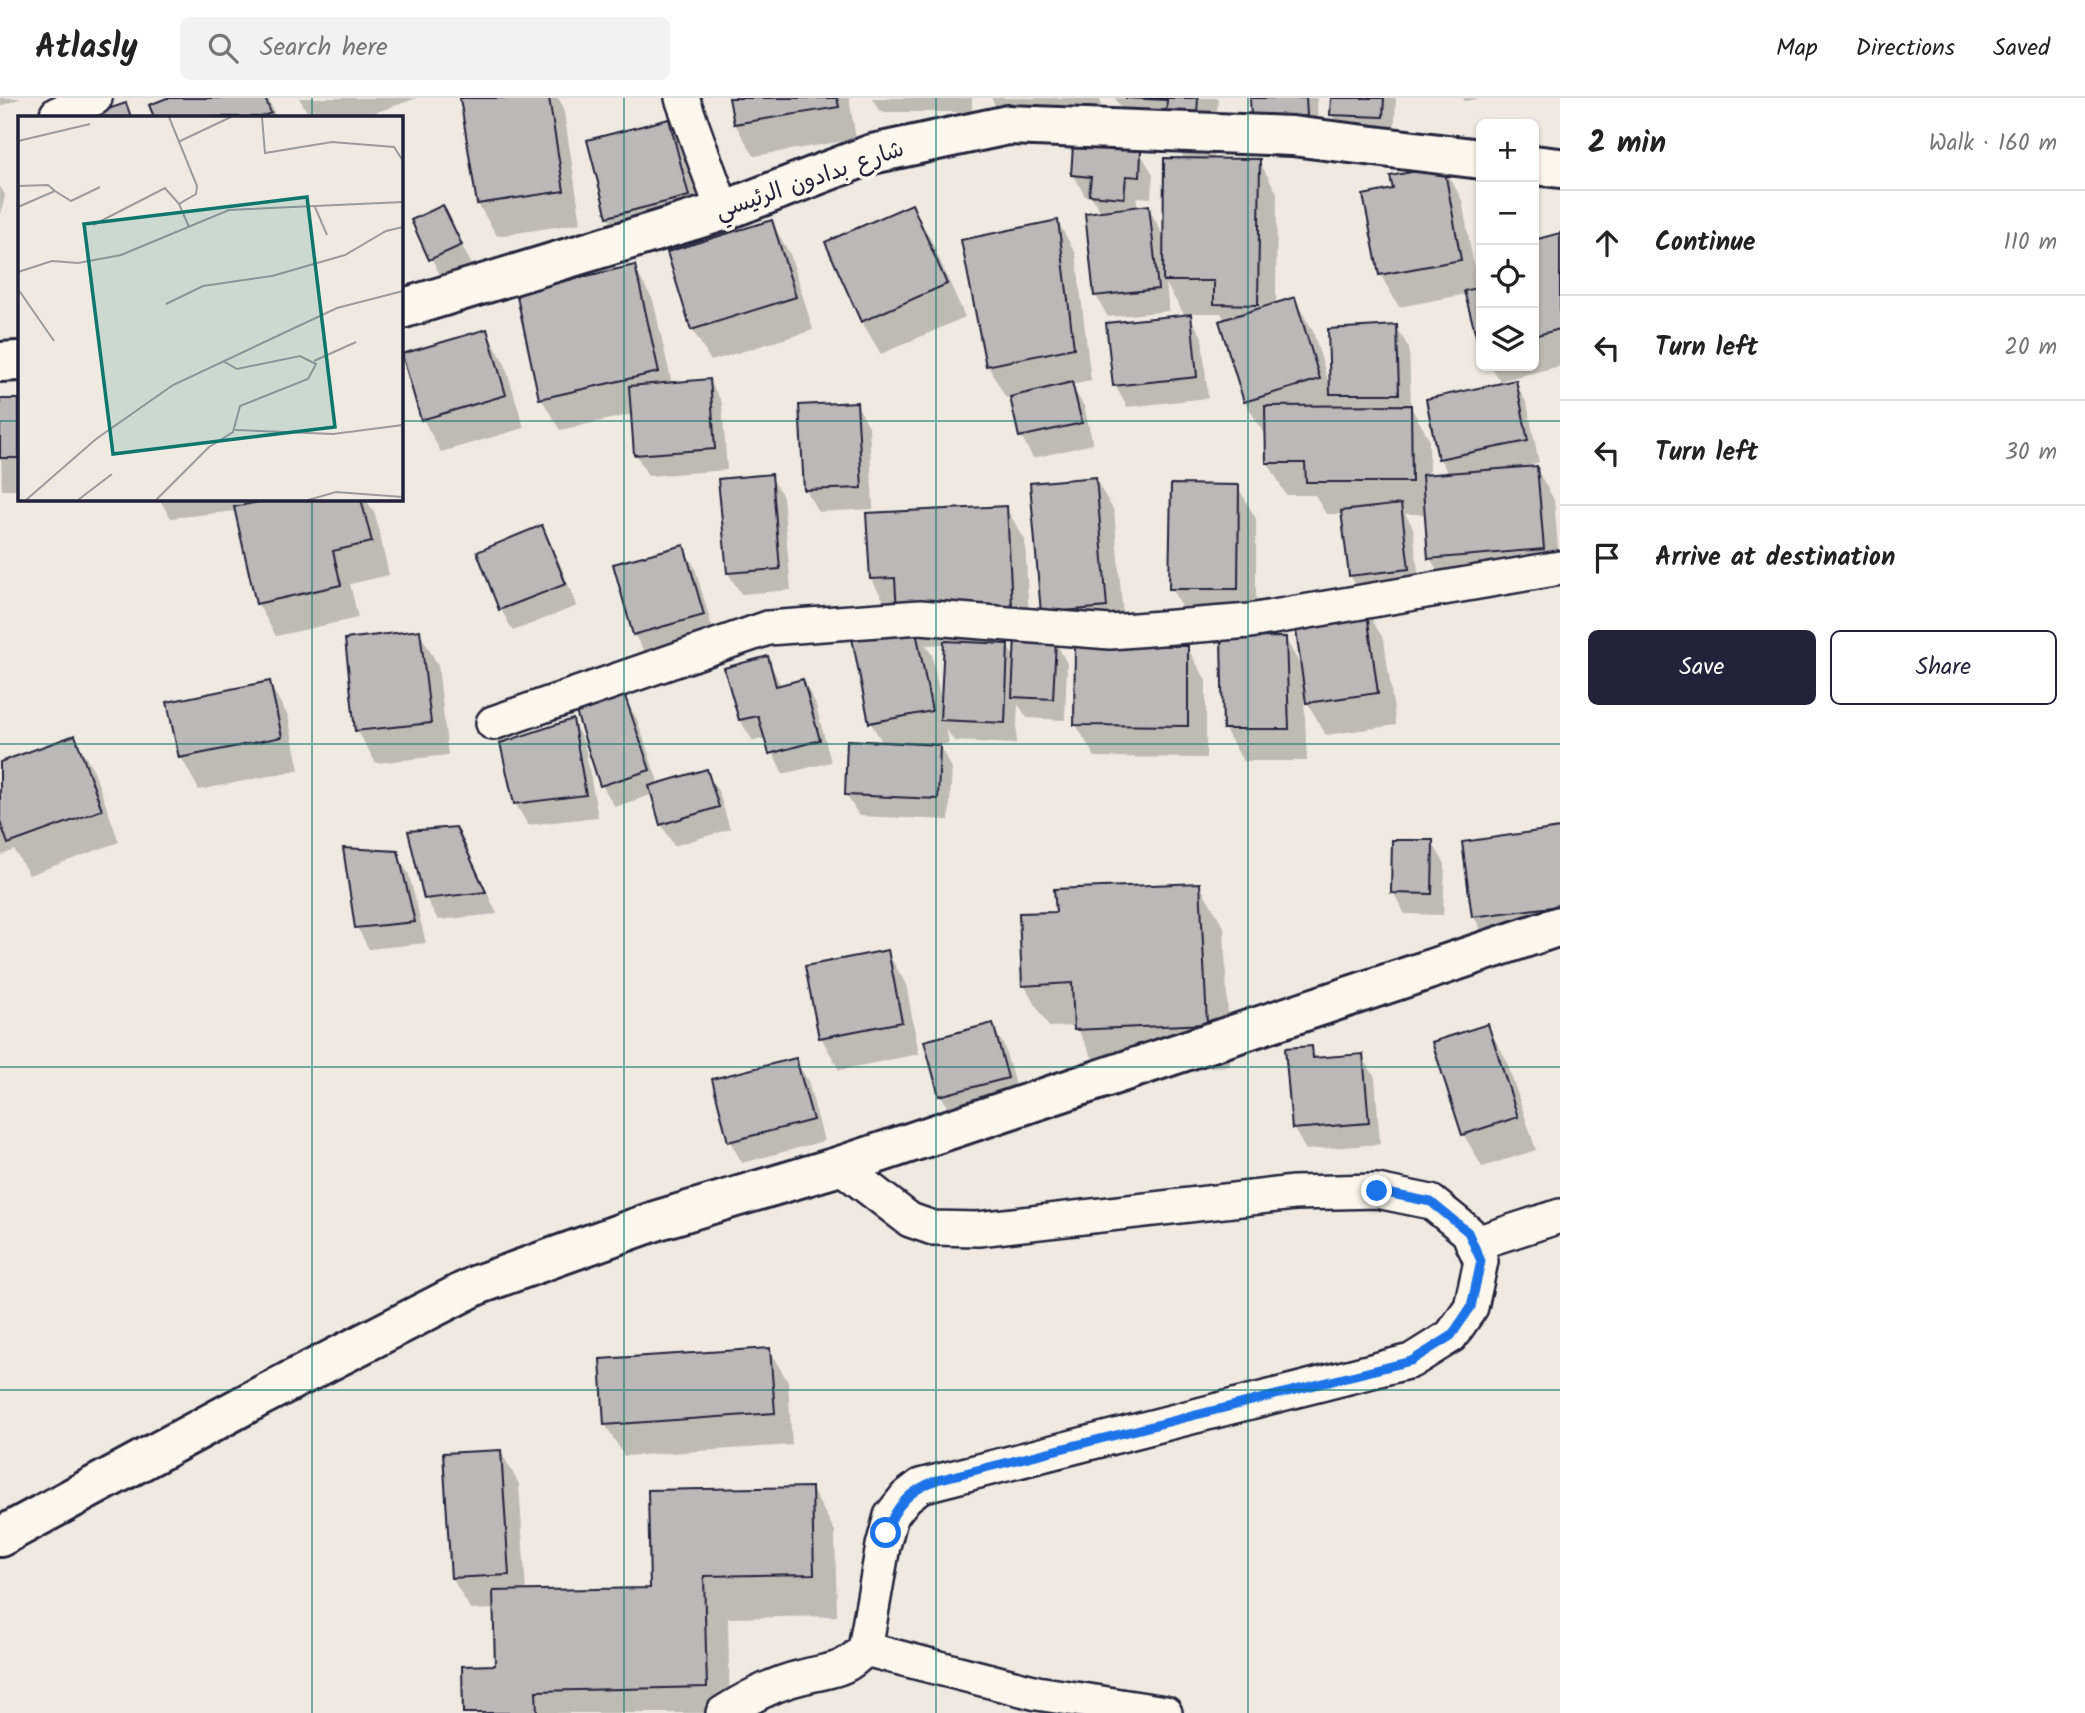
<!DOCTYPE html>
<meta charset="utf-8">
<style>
body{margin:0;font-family:Kalam,"Playpen Sans Arabic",sans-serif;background:#f2f2f2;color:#222}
.controls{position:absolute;right:21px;top:21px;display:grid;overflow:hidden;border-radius:10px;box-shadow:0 2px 5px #0004}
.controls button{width:63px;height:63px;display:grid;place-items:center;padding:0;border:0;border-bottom:2px solid #e0e0e0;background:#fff;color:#222;font:35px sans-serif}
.stop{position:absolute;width:21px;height:21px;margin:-16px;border:5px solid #1a73e8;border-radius:50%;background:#fff}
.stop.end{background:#1a73e8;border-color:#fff;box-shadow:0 2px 7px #0008}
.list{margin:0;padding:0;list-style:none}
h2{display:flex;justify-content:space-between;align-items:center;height:91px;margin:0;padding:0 28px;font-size:30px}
h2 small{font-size:23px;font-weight:400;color:#767676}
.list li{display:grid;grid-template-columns:46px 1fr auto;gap:21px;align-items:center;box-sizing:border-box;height:105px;padding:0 28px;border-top:2px solid #e0e0e0}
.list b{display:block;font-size:26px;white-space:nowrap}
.list em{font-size:23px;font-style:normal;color:#767676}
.actions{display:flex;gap:14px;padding:21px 28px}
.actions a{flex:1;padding:16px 0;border:2px solid #22223b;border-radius:10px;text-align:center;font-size:24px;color:#22223b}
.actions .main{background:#22223b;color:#fff}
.icon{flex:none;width:38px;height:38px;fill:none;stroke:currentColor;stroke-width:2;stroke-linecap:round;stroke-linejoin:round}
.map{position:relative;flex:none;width:1560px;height:1615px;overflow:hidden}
header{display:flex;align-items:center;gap:42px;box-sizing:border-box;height:98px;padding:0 35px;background:#fff;border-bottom:2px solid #e0e0e0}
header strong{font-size:33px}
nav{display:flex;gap:38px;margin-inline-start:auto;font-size:24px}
.search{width:490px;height:63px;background:#f2f2f2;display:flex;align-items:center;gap:18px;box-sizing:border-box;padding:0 24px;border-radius:10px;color:#767676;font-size:26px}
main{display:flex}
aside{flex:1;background:#fff}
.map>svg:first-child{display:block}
</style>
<header>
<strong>Atlasly</strong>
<div class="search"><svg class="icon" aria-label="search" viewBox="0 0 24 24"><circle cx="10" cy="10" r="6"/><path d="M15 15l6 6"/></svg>Search here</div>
<nav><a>Map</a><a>Directions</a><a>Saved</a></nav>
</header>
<main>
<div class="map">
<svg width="1560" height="1615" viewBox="0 0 1560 1615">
<rect width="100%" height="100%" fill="#eeeae2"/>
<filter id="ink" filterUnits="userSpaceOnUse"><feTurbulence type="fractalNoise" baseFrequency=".0143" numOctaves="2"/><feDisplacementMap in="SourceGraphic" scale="14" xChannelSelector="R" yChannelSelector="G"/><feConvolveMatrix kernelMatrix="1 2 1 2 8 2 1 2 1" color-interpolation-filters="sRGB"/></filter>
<g filter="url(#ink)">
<g fill="#0003" fill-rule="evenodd">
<path d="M 0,0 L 21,0 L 0,8 Z"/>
<path d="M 171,0 L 268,0 L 276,19 L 156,19 L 151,8 Z"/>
<path d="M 299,0 L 417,0 L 363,19 L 310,19 Z"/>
<path d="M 462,0 L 558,0 L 563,8 L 581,125 L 497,138 L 478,106 Z"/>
<path d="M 731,0 L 849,0 L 856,41 L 754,58 L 735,26 Z"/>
<path d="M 872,0 L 972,0 L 972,14 L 880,14 Z"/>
<path d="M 991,0 L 1100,0 L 1101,8 L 1085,10 L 1087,21 L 1010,33 Z"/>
<path d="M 1115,0 L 1218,0 L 1214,62 L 1259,63 L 1277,95 L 1276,207 L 1294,201 L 1313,233 L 1331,293 L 1396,228 L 1409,250 L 1411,309 L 1429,341 L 1429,378 L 1449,377 L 1440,361 L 1428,302 L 1515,284 L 1527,306 L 1539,364 L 1519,371 L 1536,370 L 1554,402 L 1560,470 L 1449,493 L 1430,460 L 1426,416 L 1405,416 L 1413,429 L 1420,492 L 1363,499 L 1350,477 L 1343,416 L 1326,416 L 1315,397 L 1286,397 L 1268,365 L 1267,335 L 1264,336 L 1245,304 L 1221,224 L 1225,222 L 1221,215 L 1188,215 L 1202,239 L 1208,300 L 1127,309 L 1115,287 L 1185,218 L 1166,186 L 1169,213 L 1108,219 L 1096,198 L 1087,116 L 1101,114 L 1092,99 L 1085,98 L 1073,76 L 1140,55 L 1153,76 L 1151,100 L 1137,99 L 1137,111 L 1148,109 L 1160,131 L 1165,149 L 1185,62 L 1169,33 L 1134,31 Z"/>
<path d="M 1251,0 L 1317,0 L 1318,39 Z"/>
<path d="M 1332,0 L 1396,0 L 1394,40 L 1344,38 L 1332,17 Z"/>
<path d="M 1463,0 L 1481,0 L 1465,3 Z"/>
<path d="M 669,23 L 687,55 L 707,131 L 627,151 L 608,119 L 589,43 Z"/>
<path d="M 1444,70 L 1462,102 L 1478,192 L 1481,191 L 1481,250 L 1467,196 L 1399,209 L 1380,176 L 1395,93 Z"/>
<path d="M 0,88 L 5,97 L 0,120 Z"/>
<path d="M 911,108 L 930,140 L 965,219 L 881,256 L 862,224 L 827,145 Z"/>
<path d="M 442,109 L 473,169 L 443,183 L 413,123 Z"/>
<path d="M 771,124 L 790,156 L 813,232 L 711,263 L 692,231 Z"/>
<path d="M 1058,124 L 1076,156 L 1091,283 L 1071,287 L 1084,308 L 1093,346 L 1033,360 L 1021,338 L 1011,299 L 1006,300 L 988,268 L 963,144 Z"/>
<path d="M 1560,137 L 1560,268 L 1500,283 L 1491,268 L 1534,268 L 1534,144 Z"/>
<path d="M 634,169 L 653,202 L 672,286 L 710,283 L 722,305 L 727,372 L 648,378 L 636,356 L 633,316 L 560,332 L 541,300 Z"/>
<path d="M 486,233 L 505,266 L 524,330 L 441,354 L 423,321 Z"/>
<path d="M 19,302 L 19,392 L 2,392 L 0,303 Z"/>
<path d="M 856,306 L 869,328 L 873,411 L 818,414 L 806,392 Z"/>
<path d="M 771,378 L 783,399 L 791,492 L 741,496 L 728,475 Z"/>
<path d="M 1095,381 L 1114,413 L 1125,542 L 1062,547 L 1043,515 Z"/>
<path d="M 1238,389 L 1256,421 L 1256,523 L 1190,523 L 1171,490 Z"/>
<path d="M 159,401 L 366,401 L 375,416 L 389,477 L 350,486 L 358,520 L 276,538 L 258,506 L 236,413 L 171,420 Z"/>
<path d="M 1006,410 L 1025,442 L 1030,542 L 1055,543 L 1067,565 L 1065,622 L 1027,620 L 1018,606 L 1016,646 L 954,643 L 946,631 L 949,645 L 939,647 L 952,670 L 949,722 L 859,718 L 846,696 L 883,645 L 870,624 L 890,513 L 871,481 ZM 1016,542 L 1016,562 L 1007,548 L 977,547 L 977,544 ZM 945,546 L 941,604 L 932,557 L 926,547 Z"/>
<path d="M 542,430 L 554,451 L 577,508 L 513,533 L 501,511 L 479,455 Z"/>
<path d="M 683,449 L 695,470 L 715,539 L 647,558 L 634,536 Z"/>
<path d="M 1365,510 L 1384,542 L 1396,627 L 1326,637 L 1304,599 L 1307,663 L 1243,663 L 1224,630 L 1285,540 L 1303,572 Z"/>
<path d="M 419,534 L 438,567 L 448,657 L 376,665 L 357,632 Z"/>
<path d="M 1187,549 L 1206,582 L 1206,660 L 1095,659 L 1076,627 Z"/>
<path d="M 767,560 L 781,588 L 803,583 L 815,604 L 831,664 L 783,676 L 766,640 L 753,643 L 740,622 L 726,571 Z"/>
<path d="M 269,585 L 288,618 L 299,672 L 199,692 L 181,659 Z"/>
<path d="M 624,600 L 637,621 L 659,687 L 706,673 L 719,695 L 730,731 L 674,748 L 661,726 L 653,696 L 615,709 L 602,687 L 578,615 Z"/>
<path d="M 572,623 L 584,644 L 598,719 L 528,727 L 515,705 Z"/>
<path d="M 74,639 L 93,671 L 119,744 L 29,777 L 14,752 L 0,758 L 0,666 Z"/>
<path d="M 455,730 L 468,752 L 497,816 L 438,822 L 426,800 Z"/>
<path d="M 1560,732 L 1560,842 L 1492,851 L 1474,819 Z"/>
<path d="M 1432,744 L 1445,766 L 1443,817 L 1405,816 L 1393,794 Z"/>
<path d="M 397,755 L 409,777 L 426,845 L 369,851 L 357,829 Z"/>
<path d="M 1199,786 L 1224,829 L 1230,968 L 1100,974 L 1076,928 L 1049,929 L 1024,887 L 1057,815 Z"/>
<path d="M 887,854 L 906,886 L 919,956 L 839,972 L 821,939 Z"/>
<path d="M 992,927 L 1004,948 L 1019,1001 L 953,1019 L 941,997 Z"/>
<path d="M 1487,928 L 1506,961 L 1536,1052 L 1482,1069 L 1464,1037 L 1434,946 Z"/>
<path d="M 1311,950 L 1317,961 L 1362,958 L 1375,979 L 1380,1046 L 1306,1052 L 1293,1030 Z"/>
<path d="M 795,962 L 808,983 L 824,1043 L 742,1065 L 730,1043 Z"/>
<path d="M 769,1252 L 788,1284 L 792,1347 L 624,1358 L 605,1326 Z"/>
<path d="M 501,1354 L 519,1386 L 526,1494 L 652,1492 L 811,1390 L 835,1433 L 837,1518 L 728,1520 L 730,1615 L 465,1615 L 496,1569 L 495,1511 L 471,1512 L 452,1480 Z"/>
</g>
<g fill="#bcb8b8" stroke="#22223b" stroke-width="2">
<path d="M 167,0 L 265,0 L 271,15 L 261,19 L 154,19 L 149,7 Z"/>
<path d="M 460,0 L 549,0 L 564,93 L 477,106 Z"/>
<path d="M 729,0 L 837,0 L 839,9 L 734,26 Z"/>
<path d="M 1125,0 L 1198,0 L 1196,32 L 1165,30 L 1167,2 Z"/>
<path d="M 1250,0 L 1306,0 L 1307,18 L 1251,20 Z"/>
<path d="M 1331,0 L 1384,0 L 1383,19 L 1330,17 Z"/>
<path d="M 126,5 L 131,19 L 84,19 Z"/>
<path d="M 669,21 L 689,98 L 607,119 L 587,42 Z"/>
<path d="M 1073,48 L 1141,53 L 1140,79 L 1126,78 L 1124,100 L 1089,97 L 1091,79 L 1071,77 Z"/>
<path d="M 1164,60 L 1260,61 L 1258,207 L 1214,206 L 1214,183 L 1163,183 Z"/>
<path d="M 1444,68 L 1461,162 L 1379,177 L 1363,97 L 1393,91 L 1390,78 Z"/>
<path d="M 912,106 L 947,186 L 861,224 L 825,144 Z"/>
<path d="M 443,107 L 462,147 L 429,162 L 411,122 Z"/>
<path d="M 1149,107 L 1158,191 L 1094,198 L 1085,115 Z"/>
<path d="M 772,122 L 796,199 L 691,232 L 667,154 Z"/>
<path d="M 1058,122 L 1074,250 L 986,268 L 961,142 Z"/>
<path d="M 1560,135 L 1560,231 L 1534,238 L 1534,142 Z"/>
<path d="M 635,167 L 659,274 L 539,301 L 516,194 Z"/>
<path d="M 1481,189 L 1481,251 L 1480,252 L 1464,193 Z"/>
<path d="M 1295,199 L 1320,281 L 1244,304 L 1219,223 Z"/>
<path d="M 1191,216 L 1197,279 L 1113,288 L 1106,225 Z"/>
<path d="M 1397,227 L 1399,296 L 1330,296 L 1328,231 Z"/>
<path d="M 487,231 L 506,297 L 421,322 L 402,256 Z"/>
<path d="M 710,281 L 715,351 L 634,357 L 629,288 Z"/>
<path d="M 1516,282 L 1528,343 L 1438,361 L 1426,301 Z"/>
<path d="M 1072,284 L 1082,325 L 1019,339 L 1010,299 Z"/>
<rect x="0" y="301" width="19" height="59"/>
<path d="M 857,304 L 862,390 L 804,392 L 799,307 Z"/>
<path d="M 1411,307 L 1412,384 L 1306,384 L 1305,365 L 1266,365 L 1265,308 Z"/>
<path d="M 1537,368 L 1544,451 L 1428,461 L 1422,377 Z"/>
<path d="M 772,376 L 780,471 L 727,475 L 718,381 Z"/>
<path d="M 1096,379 L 1107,509 L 1041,515 L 1030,385 Z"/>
<path d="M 1171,386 L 1239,387 L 1238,491 L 1169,491 Z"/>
<path d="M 272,401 L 361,401 L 372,444 L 333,453 L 341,487 L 256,506 L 234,409 Z"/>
<path d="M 1401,406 L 1409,471 L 1349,478 L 1341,413 Z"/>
<path d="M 1007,408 L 1012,509 L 897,515 L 895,480 L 870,481 L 866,415 Z"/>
<path d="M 542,427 L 566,486 L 499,512 L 477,454 Z"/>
<path d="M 684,447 L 704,517 L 633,537 L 613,466 Z"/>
<path d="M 1366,508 L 1378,595 L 1306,605 L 1294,518 Z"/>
<path d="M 914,523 L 932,613 L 869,625 L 851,535 Z"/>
<path d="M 420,532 L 431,625 L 355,633 L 345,541 Z"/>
<path d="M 1015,539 L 1056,541 L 1053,601 L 1012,599 Z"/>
<path d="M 1286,539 L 1289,631 L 1223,631 L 1221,540 Z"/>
<path d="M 944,543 L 1008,546 L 1005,625 L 940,622 Z"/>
<path d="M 1075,547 L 1188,548 L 1188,628 L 1074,627 Z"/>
<path d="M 768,558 L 776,588 L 803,581 L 820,642 L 769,656 L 758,618 L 739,622 L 724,570 Z"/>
<path d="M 270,583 L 282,639 L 179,660 L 167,604 Z"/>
<path d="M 625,598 L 650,672 L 600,688 L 576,614 Z"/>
<path d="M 573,621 L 586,697 L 514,706 L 500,645 Z"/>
<path d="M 75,637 L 102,712 L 8,746 L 0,723 L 0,664 Z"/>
<path d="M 847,642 L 940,647 L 938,701 L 845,697 Z"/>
<path d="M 707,671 L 719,709 L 660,727 L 649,688 Z"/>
<path d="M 456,729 L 486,794 L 424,801 L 408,733 Z"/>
<path d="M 1560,730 L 1560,808 L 1472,819 L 1462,744 Z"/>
<path d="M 1392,742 L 1433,742 L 1432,796 L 1391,795 Z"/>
<path d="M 343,750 L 398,753 L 415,824 L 355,830 Z"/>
<path d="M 1200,785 L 1207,926 L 1074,932 L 1072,885 L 1022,888 L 1019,815 L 1056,814 L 1054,791 Z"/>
<path d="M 888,852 L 902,924 L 819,940 L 805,868 Z"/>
<path d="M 993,925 L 1008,980 L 939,998 L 924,943 Z"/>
<path d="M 1488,926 L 1518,1019 L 1462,1037 L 1432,944 Z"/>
<path d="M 1312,948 L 1313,960 L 1363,956 L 1369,1025 L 1292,1031 L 1285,950 Z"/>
<path d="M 796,960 L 813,1022 L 728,1044 L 712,981 Z"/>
<path d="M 770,1250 L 775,1315 L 604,1327 L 600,1261 Z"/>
<path d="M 501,1352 L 509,1477 L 451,1480 L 443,1355 Z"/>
<path d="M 812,1389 L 814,1476 L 704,1478 L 707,1589 L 536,1593 L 537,1615 L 463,1615 L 462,1568 L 495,1567 L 493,1493 L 650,1490 L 648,1392 Z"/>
</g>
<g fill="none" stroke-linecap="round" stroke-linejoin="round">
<g stroke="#22223b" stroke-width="38">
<g id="street">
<path d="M 682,0 L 723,113"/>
<path d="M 57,16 L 95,0"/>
<path d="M 493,625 L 768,530 L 920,519 L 1110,534 L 1250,523 L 1560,470"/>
<path d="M 1473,1146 L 1560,1118"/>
<path d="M 865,1551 L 1037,1595 L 1165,1615"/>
<path d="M 723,1615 C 747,1600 775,1585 802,1579 C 832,1571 842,1575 865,1551 L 883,1448 L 891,1418 L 906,1399 L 920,1388 L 1411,1263 L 1451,1238 L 1471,1209 L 1481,1163 L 1468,1134 L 1431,1104 L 1377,1093 L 1294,1095 L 978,1131 L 933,1130 L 910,1122 L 840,1068"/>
</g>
</g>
<g stroke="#22223b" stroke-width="44">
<g id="secondary">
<path d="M 1534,67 L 1560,70"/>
<path d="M 401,211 L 723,113 L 872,56 L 1008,27 L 1292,38 L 1481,61"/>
<path d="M 0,264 L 19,263"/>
<path d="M 0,1439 L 261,1298 L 477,1187 L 658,1122 L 840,1068 L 1560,828"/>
</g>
</g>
<use href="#street" stroke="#fbf7ec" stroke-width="33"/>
<use href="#secondary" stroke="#fbf7ec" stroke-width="38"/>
</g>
</g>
<g fill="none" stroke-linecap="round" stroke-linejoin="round" filter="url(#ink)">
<path stroke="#1a73e8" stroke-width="9" d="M 886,1435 C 895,1408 910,1392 937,1382 L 1411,1263 L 1451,1238 L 1471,1209 L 1481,1163 L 1468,1134 L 1431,1104 L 1377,1093"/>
</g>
<path fill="none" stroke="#0f766e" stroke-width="2" stroke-opacity="0.55" d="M 312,0 L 312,19M 624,0 L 624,1615M 936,0 L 936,1615M 1248,0 L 1248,1615M 0,323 L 19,323M 401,323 L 1560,323M 312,401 L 312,1615M 0,646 L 1560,646M 0,969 L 1560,969M 0,1292 L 1560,1292"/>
<g text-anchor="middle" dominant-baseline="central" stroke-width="7" stroke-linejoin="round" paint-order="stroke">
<g font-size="23" fill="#22223b" stroke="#fbf7ec">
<text transform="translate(810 83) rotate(-19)">شارع بدادون الرئيسي</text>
</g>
</g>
<g transform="translate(18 18)">
<rect width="385" height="385" fill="#eeeae2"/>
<path fill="none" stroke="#9c9a9f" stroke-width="2" d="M 151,1 L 179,70 L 178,78 L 161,88 L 171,111M 244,1 L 247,37 L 314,26 L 376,31 L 385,45M 0,25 L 72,8M 160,26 L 213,1M 0,70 L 30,69 L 37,75 L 0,91M 37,75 L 53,85 L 82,71M 297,91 L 309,119M 75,109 L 147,72 L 161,88M 0,156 L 34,145 L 60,147 L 103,139 L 211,94 L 385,86M 0,173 L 36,225M 148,188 L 185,170 L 254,160 L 327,139 L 368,115 L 385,111M 296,245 L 338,226M 217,314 L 315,318 L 385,309M 8,384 L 78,323 L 155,269 L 319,192 L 385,175M 60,384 L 94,358M 138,384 L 191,331 L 215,316 L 222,290 L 290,263 L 298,248 L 282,240 L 219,253 L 205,245M 290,384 L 318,376 L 385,381"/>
<path fill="#0f766e" fill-opacity="0.15" stroke="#0f766e" stroke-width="3.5" d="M 289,81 L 317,311 L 95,338 L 66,108 Z"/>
<rect width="385" height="385" fill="none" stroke="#22223b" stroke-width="3.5"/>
</g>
</svg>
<div class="controls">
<button>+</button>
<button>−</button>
<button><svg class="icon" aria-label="locate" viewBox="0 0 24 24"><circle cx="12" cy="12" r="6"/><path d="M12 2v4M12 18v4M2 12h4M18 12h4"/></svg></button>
<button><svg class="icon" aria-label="layers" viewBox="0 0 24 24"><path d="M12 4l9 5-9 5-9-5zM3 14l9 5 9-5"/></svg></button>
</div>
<div class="stop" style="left:886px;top:1435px"></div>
<div class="stop end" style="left:1377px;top:1093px"></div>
</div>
<aside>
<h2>2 min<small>Walk · 160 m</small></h2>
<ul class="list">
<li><svg class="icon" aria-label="ahead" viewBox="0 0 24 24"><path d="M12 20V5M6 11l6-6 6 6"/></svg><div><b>Continue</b></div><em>110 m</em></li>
<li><svg class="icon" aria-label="left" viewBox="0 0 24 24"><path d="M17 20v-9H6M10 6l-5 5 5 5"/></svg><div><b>Turn left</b></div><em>20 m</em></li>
<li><svg class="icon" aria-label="left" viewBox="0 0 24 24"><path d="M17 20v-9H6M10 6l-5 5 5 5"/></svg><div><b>Turn left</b></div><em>30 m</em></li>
<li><svg class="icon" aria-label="arrive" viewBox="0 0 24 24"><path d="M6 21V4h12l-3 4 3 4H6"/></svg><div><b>Arrive at destination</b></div></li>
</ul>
<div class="actions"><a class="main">Save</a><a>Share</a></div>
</aside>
</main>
